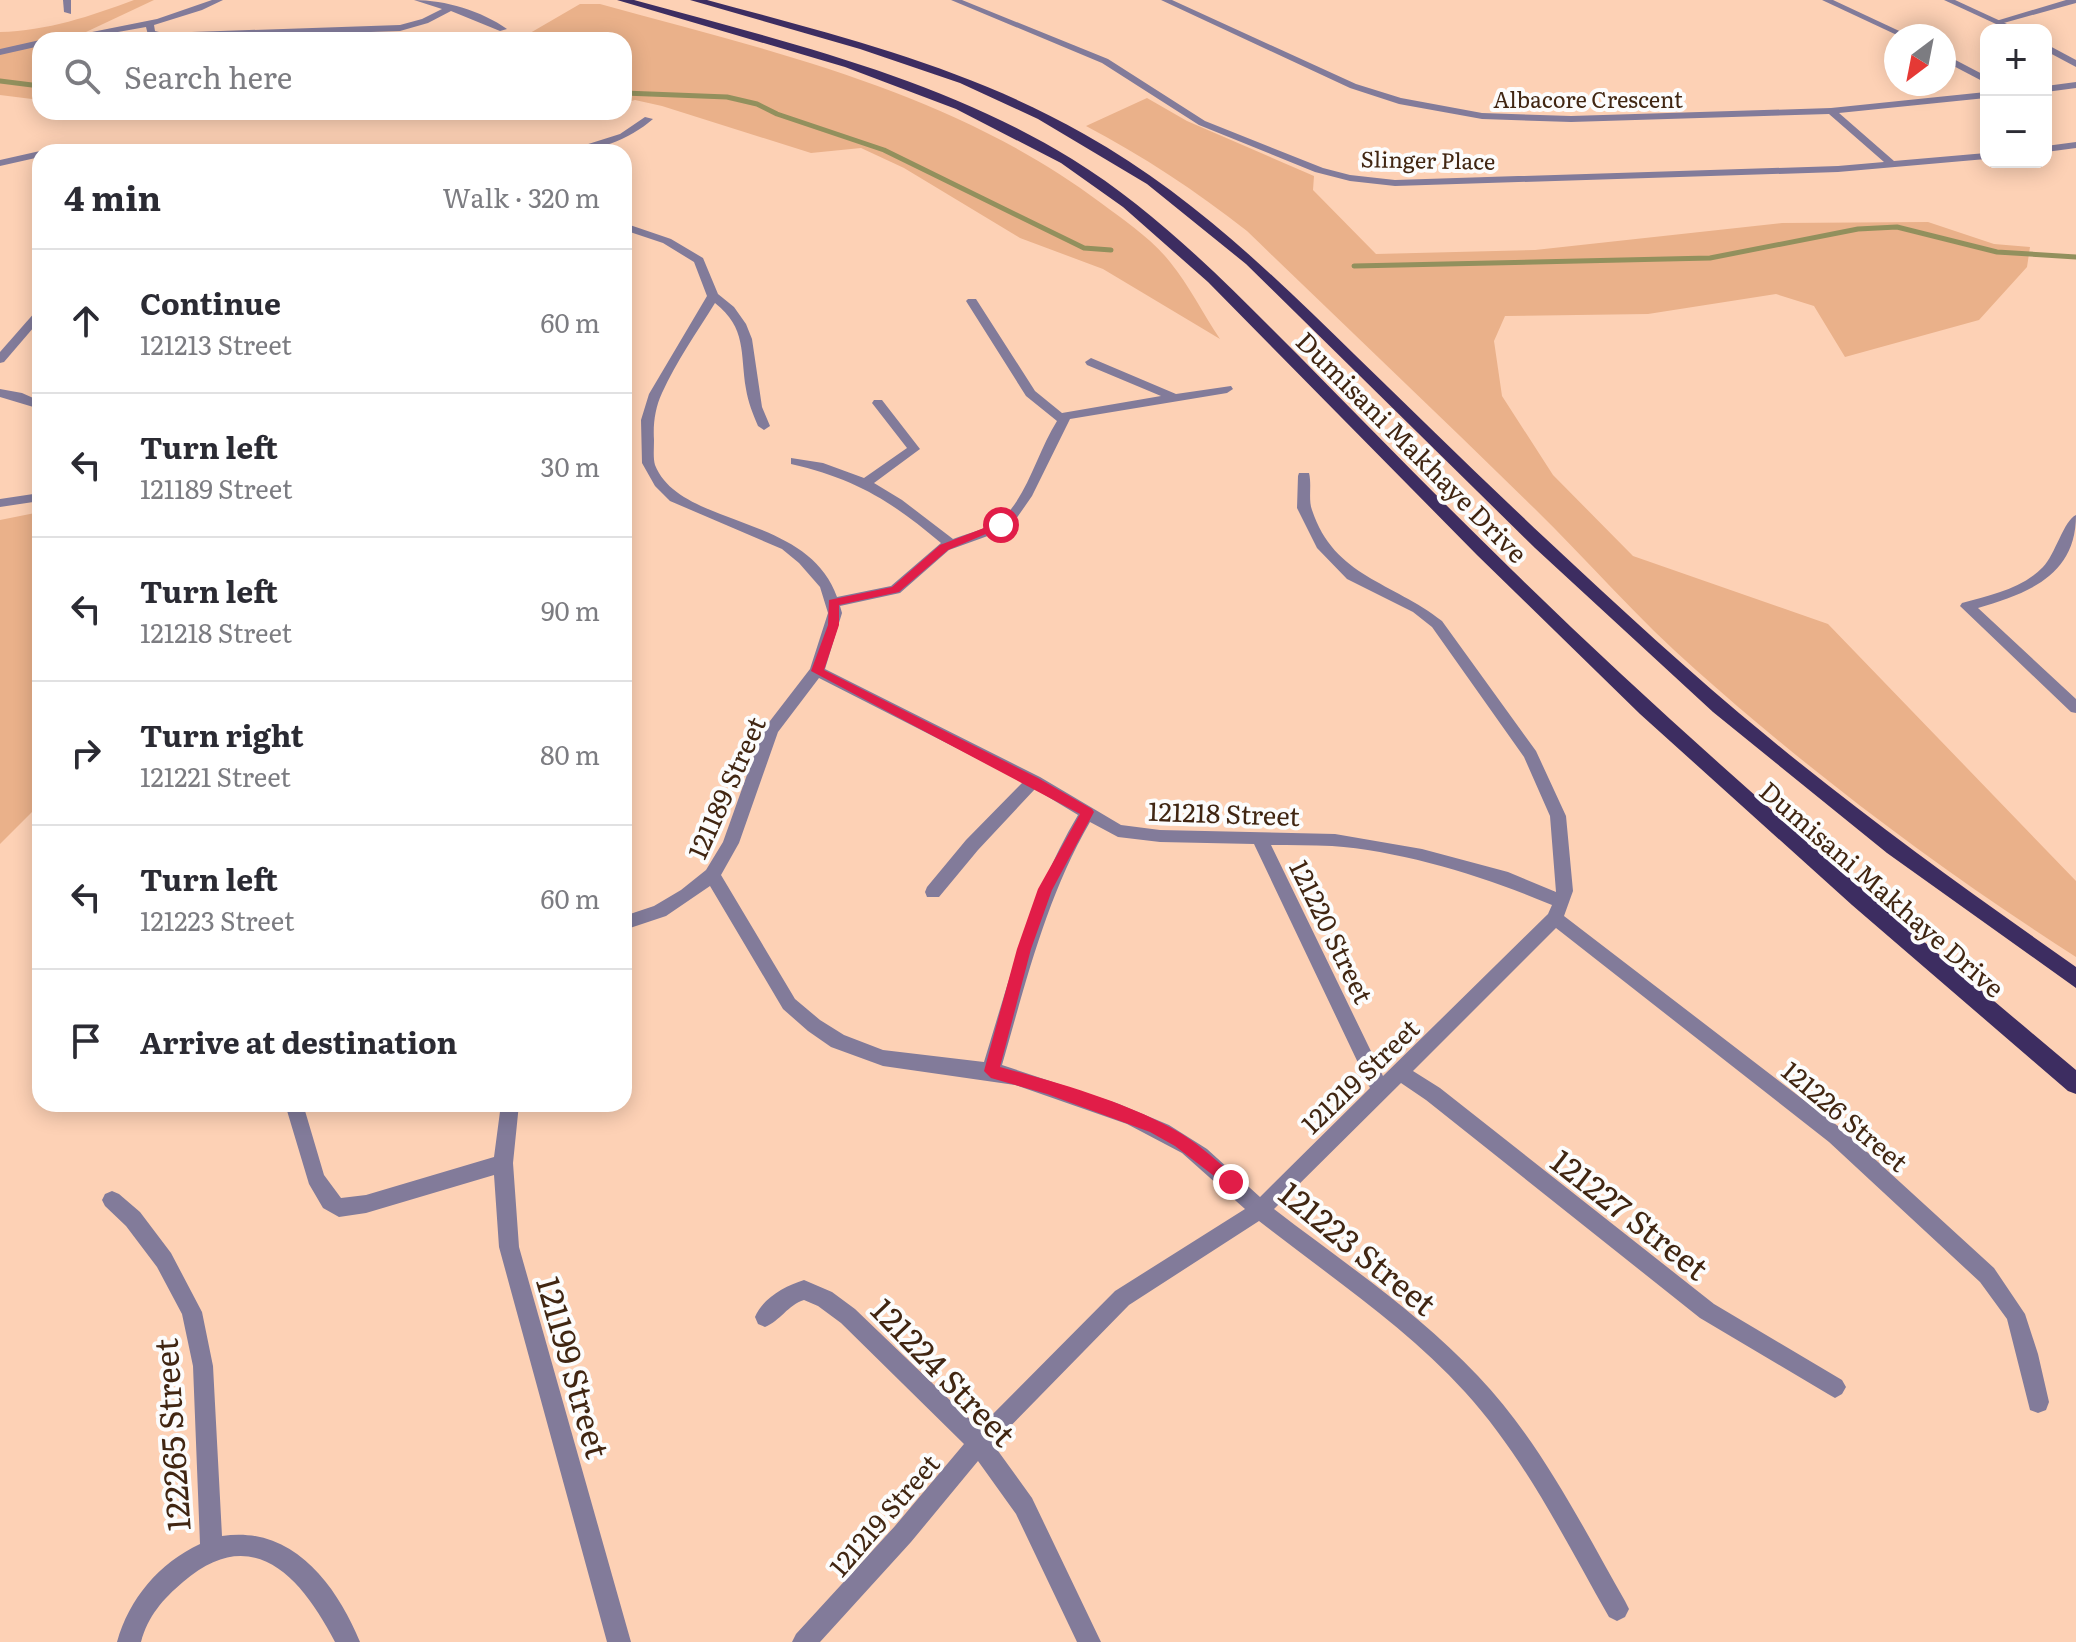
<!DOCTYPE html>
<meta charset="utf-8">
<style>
body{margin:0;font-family:Literata,serif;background:#f7f7f7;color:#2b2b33}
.controls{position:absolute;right:24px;top:24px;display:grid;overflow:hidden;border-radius:16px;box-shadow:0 4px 20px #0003}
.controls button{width:72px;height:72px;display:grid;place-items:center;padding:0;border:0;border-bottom:2px solid #e1e1e2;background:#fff;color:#2b2b33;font:40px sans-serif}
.compass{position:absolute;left:1884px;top:24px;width:72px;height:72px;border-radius:50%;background:#fff;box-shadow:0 4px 20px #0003;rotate:212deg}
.stop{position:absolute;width:24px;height:24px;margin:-18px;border:6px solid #e11d48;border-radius:50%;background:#fff}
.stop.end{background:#e11d48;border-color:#fff;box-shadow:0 2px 8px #0008}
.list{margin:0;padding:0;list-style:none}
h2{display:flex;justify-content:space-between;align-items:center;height:104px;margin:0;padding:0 32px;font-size:34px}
h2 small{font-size:26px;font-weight:400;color:#7c7c81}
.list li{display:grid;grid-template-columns:52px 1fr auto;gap:24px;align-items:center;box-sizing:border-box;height:144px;padding:0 32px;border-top:2px solid #e1e1e2}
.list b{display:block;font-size:30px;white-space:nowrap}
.list p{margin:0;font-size:26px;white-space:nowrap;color:#7c7c81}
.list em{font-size:26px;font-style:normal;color:#7c7c81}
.icon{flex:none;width:44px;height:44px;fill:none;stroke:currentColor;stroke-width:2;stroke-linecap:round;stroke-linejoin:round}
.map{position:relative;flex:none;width:2076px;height:1642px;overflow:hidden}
.search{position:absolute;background:#fff;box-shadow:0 4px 20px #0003;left:32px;top:32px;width:600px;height:88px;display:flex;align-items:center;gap:20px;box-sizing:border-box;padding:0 28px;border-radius:24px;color:#7c7c81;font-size:30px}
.panel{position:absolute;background:#fff;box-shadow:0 4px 20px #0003;left:32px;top:144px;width:600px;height:968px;border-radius:24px}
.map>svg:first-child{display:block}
</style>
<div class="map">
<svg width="2076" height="1642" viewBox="0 0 2076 1642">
<rect width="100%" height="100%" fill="#fdd1b5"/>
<g fill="#eab18a">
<path d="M 134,0 L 154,0 L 69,40 L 40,40 L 40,100 L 0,95 L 0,32 C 47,31 91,16 134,0 Z"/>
<path d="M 580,4 L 600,4 C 775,52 953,92 1101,203 C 1124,220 1152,239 1170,262 C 1189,285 1203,314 1220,339 L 1103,269 L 1020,238 L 904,168 L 861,148 L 811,153 L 662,106 L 635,100 L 624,103 L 624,40 L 518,40 Z"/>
<path d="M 1147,98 L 1187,121 L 1314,176 L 1313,190 L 1376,254 L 1535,250 L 1782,223 L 1928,222 L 1994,244 L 2030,247 L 2027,267 L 1979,320 L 1845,357 L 1814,306 L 1776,294 L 1648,314 L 1505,316 L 1494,341 L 1502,396 L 1553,475 L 1633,556 L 1828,624 L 2076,881 L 2076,957 C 1942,871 1815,776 1696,670 C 1638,619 1588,561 1534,508 C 1439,415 1342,323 1247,231 C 1196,191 1143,156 1086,126 Z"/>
<path d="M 40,512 L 40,804 L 0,844 L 0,520 Z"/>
</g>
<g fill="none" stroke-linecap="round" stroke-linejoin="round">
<g stroke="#92905d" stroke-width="5">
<path d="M 0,81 L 40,86"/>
<path d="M 624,93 L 727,97 L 757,104 L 777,114 L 884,150 L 1084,248 L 1111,250"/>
<path d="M 1354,266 L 1710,258 L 1858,229 L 1897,227 L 1997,252 L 2076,257"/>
</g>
<g fill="#827b9a" fill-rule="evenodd">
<path d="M 63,0 L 71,0 L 71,14 L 64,12 Z"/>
<path d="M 212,0 L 223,0 L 202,10 L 154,25 L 155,31 L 163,33 L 400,25 L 422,19 L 442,9 L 414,0 C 445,0 482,11 507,29 L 500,31 L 451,11 L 428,23 L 400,31 L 163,39 L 148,35 L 146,27 L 73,40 L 52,40 L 157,19 Z"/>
<path d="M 951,0 L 962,0 L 1108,59 L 1205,121 L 1323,168 L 1350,175 L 1395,180 L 1838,166 L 1884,162 L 1829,114 L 1571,122 L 1482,119 L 1399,104 L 1350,88 L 1161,0 L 1172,0 L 1356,84 L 1401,98 L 1482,113 L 1571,116 L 1831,108 L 1986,92 L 1986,98 L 1839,113 L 1894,161 L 1986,153 L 1986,159 L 1838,172 L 1395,186 L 1350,181 L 1315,172 L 1199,125 L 1102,63 Z"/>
<path d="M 1822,0 L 1833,0 L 1910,36 L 1899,36 Z"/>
<path d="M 2066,0 L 2076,0 L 2076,3 L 2000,24 L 1996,21 Z"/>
<path d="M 40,40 L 40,46 L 0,55 L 0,49 Z"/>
<path d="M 1944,54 L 1986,76 L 1986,83 L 1944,61 Z"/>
<path d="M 2076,82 L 2076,88 L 2046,92 L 2046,86 Z"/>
<path d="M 645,117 L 653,119 C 629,140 595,152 563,152 L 620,134 Z"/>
<path d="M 2076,142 L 2076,148 L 2046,152 L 2046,146 Z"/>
<path d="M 172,144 L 223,149 L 228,152 L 172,150 L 52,152 L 57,149 Z"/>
<path d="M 310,144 L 393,149 L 398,152 L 310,150 L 265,152 L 270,149 Z"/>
<path d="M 40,151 L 44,152 L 40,152 L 40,157 L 0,166 L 0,160 Z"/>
<path d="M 624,223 L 671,239 L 703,258 L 718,294 L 734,307 L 746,324 L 752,339 L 762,407 L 770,426 L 764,430 L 758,426 C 753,414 748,402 746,389 C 740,353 747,328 715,303 C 697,332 676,362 662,393 C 655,408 653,424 654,440 C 654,448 653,458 655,465 C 680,528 808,513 837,597 L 891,586 L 941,543 C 891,501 856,479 791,464 L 791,458 L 823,463 L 864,478 L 907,448 L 872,403 L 874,400 L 882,400 L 920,449 L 874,483 L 902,500 L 953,539 C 969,533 991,528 1005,516 C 1028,493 1039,449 1057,421 L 1026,396 L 966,301 L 968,299 L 976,299 L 1035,391 L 1062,413 L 1161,396 L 1087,365 L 1085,362 L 1091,358 L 1176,394 L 1231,386 L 1233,389 L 1227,393 L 1070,419 L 1032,496 L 1014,522 L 996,533 L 949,550 L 900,593 L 840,606 L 842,613 L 825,669 L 1040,777 L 1121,825 L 1160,830 L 1335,834 L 1422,849 L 1508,872 L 1556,892 L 1550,816 L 1524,757 L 1432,627 L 1413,612 L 1347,579 L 1317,548 L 1297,508 L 1298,476 L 1299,473 L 1309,473 C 1312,485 1308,499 1312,510 C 1334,577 1393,582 1442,621 L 1536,751 L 1566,816 L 1573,891 L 1564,916 L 1843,1130 L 1994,1268 L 2025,1314 L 2038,1354 L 2049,1402 L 2046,1410 L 2038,1413 L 2030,1410 L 2007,1319 L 1980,1282 L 1829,1142 L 1556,928 L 1413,1071 L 1440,1088 L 1714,1304 L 1842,1380 L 1846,1387 L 1842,1394 L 1835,1398 L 1828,1394 L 1700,1318 L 1426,1100 L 1401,1083 L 1274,1209 C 1344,1263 1418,1312 1478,1376 C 1540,1441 1581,1524 1625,1601 L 1629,1609 L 1625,1617 L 1617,1621 L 1609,1617 C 1565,1540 1525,1458 1465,1392 C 1405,1326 1329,1276 1259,1221 L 1129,1305 L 993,1444 L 1032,1498 L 1101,1642 L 1077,1642 L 1016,1514 L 978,1461 L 911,1542 L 820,1642 L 792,1642 L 796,1634 L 895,1526 L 964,1444 L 841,1323 L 818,1306 L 804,1300 C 788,1305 780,1321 765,1327 L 758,1324 L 755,1317 C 763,1298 785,1286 804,1280 L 832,1292 L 855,1309 L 979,1428 L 1115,1291 L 1245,1209 L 1182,1153 L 1127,1124 L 1015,1085 L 883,1066 L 831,1047 L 808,1031 L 783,1009 L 710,886 L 666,916 L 624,930 L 624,916 L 654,906 L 681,890 L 706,870 L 723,842 L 763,730 L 810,669 L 828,613 L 820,587 L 799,563 L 782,549 L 670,501 L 655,486 L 642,463 L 641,420 L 649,394 L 707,296 L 694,262 L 663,243 L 624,230 ZM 819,678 L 1023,782 L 966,840 L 927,887 L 925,892 L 927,897 L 939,897 L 978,850 L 1035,789 L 1078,815 C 1032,892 1010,977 984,1062 L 883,1050 L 844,1035 L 820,1020 L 795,999 L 721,875 L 739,843 L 778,732 ZM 1090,822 L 1118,837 L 1160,842 L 1254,844 L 1370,1088 L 1260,1197 L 1207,1149 L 1169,1125 L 1119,1104 L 1002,1065 C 1026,982 1046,898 1090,822 ZM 1271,845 C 1291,845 1312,845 1332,846 C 1403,851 1486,877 1552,905 L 1548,914 L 1383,1076 Z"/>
<path d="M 40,310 L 40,320 L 4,362 L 0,363 L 0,352 L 36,311 Z"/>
<path d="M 0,389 L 22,393 L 40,401 L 40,409 L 0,397 Z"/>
<path d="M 40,493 L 40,501 L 0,507 L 0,499 Z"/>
<path d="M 2076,515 C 2076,576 2028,593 1978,608 L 2076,699 L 2076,713 L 2071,712 L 1960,606 L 1962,603 C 1990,595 2022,589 2043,567 C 2055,555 2064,520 2076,515 Z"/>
<path d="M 285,1104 L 303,1104 L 324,1175 L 341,1198 L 366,1195 L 494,1157 L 501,1104 L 519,1104 L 513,1163 L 519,1247 L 631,1642 L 607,1642 L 499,1247 L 494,1175 L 366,1213 L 339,1217 L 323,1208 L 309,1184 Z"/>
<path d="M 112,1191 L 119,1194 L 140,1212 L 171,1253 L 202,1312 L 213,1366 L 222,1536 C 292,1525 336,1584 360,1642 L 335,1642 C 302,1578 253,1521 183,1582 C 163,1599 148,1616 141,1642 L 117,1642 C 129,1599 159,1563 200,1544 L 193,1366 L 182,1314 L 157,1267 L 126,1226 L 105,1206 L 102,1200 L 105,1194 Z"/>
</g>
<g fill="#827b9a" fill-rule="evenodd">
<path d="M 1944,0 L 1955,0 L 2020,30 L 2009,30 Z"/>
<path d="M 2046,44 L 2076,60 L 2076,67 L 2046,51 Z"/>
</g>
<g fill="#3d2d61" fill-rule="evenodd">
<path d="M 617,0 L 634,0 C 783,41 939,77 1072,159 C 1158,212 1229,286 1300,357 C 1371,429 1441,501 1513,571 C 1693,747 1884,909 2076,1070 L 2076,1094 L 2068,1091 L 1852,905 L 1640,714 L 1477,555 L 1208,282 L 1123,207 L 1061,163 L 956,109 L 845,67 Z"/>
<path d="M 690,0 L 707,0 C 836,35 967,67 1084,134 C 1188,192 1270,272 1354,354 C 1418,416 1481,478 1545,538 C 1618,606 1691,674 1768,737 C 1867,819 1971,893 2076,967 L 2076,988 L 1887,853 L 1713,712 L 1535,548 L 1246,264 L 1147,184 L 1038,119 L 960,83 L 860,49 Z"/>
</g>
</g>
<path fill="#e11d48" d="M 997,523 L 1007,525 L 948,550 L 899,592 L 839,605 L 839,625 L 824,670 L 1038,778 L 1092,809 L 1094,812 L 1052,890 L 1031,949 L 1000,1067 C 1059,1083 1130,1103 1182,1134 C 1201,1146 1219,1163 1236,1177 L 1236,1187 L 1231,1189 L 1175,1146 L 1150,1132 L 1047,1094 L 991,1078 L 984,1071 L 1017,949 L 1038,889 L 1080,814 L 811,671 L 828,625 L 829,600 L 892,587 L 940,545 Z"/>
<g text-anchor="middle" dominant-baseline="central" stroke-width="8" stroke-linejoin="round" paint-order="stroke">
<g font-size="22" fill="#412612" stroke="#fcfcfc">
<text x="1588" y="98">Albacore Crescent</text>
<text transform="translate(1428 159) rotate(1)">Slinger Place</text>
</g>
<g font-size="26" fill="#412612" stroke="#fcfcfc">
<text transform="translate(1413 446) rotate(45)">Dumisani Makhaye Drive</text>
<text transform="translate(725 787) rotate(-66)">121189 Street</text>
<text transform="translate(1224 812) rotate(2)">121218 Street</text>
<text transform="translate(1883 888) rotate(41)">Dumisani Makhaye Drive</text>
<text transform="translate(1333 931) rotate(64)">121220 Street</text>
<text transform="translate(1359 1075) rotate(-44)">121219 Street</text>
<text transform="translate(1846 1115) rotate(40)">121226 Street</text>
<text transform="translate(883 1514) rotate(-49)">121219 Street</text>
</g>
<g font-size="32" fill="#412612" stroke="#fcfcfc">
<text transform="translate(1631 1213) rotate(38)">121227 Street</text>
<text transform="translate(1359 1247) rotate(39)">121223 Street</text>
<text transform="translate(575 1367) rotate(74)">121199 Street</text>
<text transform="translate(945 1371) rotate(46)">121224 Street</text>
<text transform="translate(170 1435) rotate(-94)">122265 Street</text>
</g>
</g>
</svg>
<div class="controls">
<button>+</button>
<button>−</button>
</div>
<svg class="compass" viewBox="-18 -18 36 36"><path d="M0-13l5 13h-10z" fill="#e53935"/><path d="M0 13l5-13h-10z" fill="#7c7c81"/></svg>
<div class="stop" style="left:1001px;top:525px"></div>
<div class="stop end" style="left:1231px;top:1182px"></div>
<div class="search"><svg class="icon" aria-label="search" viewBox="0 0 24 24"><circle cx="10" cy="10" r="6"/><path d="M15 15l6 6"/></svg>Search here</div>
<section class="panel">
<h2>4 min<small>Walk · 320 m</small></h2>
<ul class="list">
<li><svg class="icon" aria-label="ahead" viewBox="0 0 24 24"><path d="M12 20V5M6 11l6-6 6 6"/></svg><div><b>Continue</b><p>121213 Street</p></div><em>60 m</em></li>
<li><svg class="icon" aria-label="left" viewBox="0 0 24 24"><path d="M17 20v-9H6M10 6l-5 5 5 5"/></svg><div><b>Turn left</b><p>121189 Street</p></div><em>30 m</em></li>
<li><svg class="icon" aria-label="left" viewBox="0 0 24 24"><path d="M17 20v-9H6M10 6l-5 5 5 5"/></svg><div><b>Turn left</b><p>121218 Street</p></div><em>90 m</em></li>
<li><svg class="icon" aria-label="right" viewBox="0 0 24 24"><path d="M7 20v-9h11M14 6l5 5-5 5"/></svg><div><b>Turn right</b><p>121221 Street</p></div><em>80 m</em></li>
<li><svg class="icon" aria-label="left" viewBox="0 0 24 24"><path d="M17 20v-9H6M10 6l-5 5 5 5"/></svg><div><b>Turn left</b><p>121223 Street</p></div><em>60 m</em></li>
<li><svg class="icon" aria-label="arrive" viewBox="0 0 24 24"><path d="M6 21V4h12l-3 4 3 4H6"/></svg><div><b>Arrive at destination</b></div></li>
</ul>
</section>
</div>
